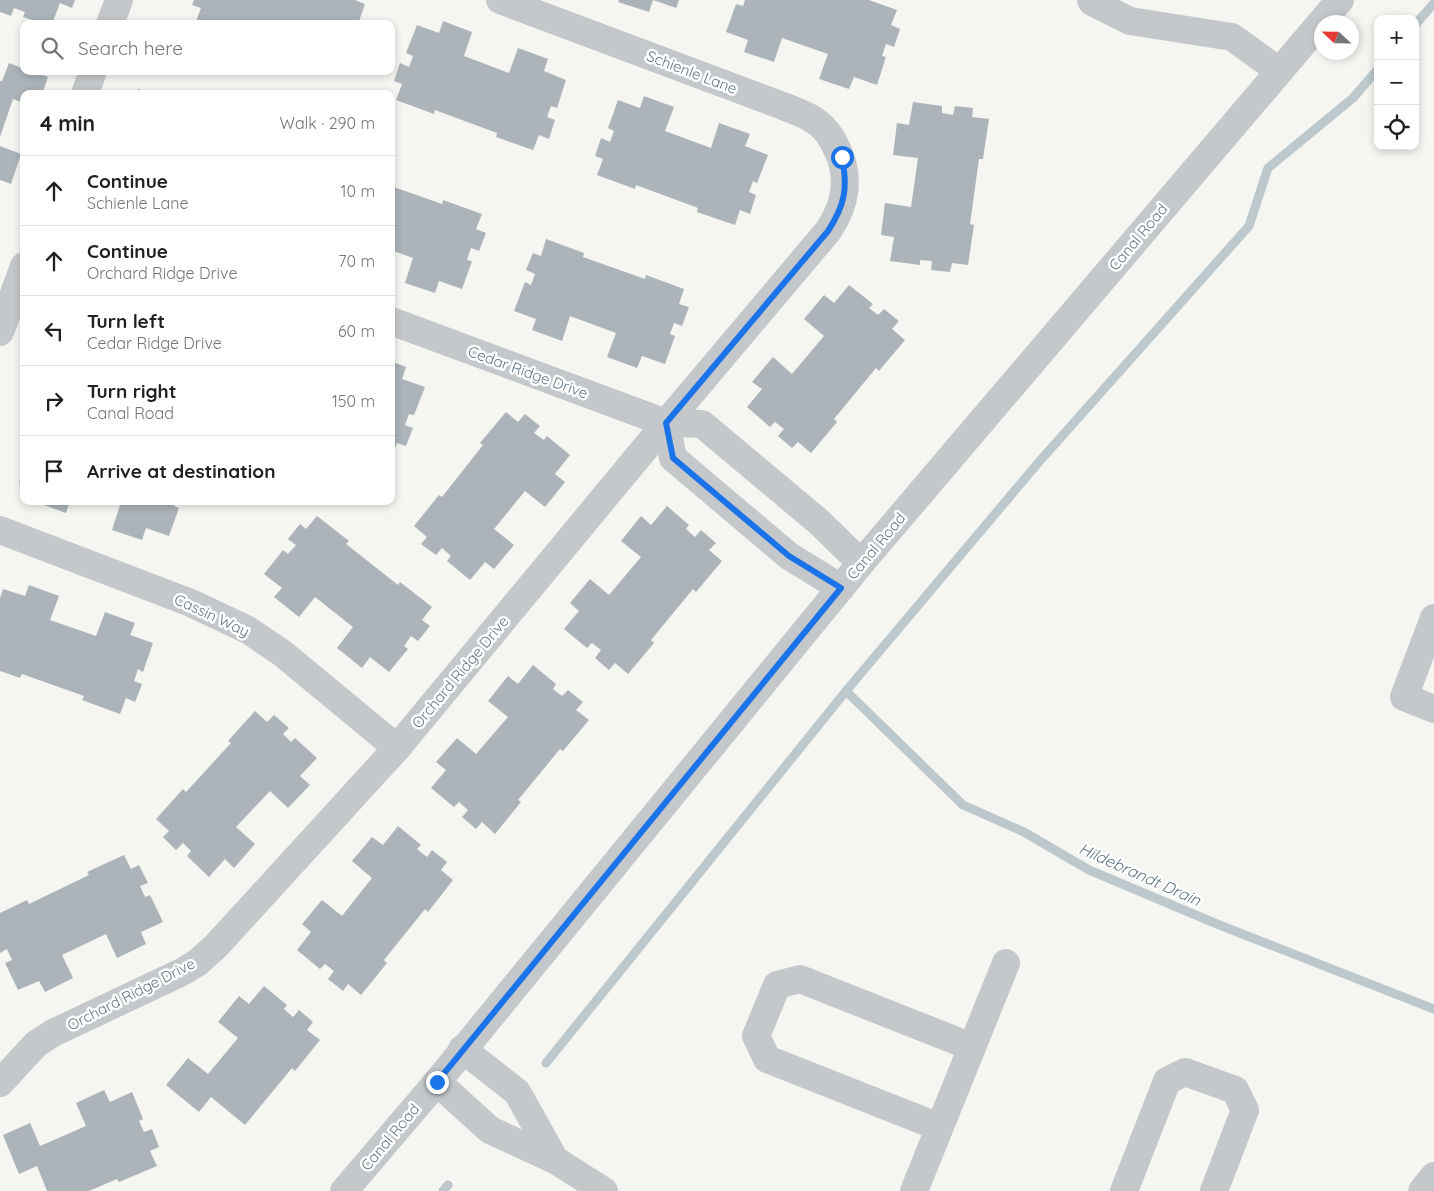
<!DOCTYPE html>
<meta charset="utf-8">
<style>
body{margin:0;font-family:Quicksand,sans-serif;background:#f2f2f2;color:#202124}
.controls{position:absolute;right:15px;top:15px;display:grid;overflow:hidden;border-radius:10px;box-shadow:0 2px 8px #0003}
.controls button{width:45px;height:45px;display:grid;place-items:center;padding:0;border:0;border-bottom:1px solid #e0e0e0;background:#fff;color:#202124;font:25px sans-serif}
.compass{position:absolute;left:1314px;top:15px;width:45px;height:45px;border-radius:50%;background:#fff;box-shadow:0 2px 8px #0003;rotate:292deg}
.stop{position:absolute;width:15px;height:15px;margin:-11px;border:4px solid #1a73e8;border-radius:50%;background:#fff}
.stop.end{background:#1a73e8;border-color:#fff;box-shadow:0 1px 5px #0008}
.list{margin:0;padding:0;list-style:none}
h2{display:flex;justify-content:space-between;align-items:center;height:65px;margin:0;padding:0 20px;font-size:21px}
h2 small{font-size:16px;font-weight:400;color:#757577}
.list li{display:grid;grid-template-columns:32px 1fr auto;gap:15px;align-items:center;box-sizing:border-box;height:70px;padding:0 20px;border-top:1px solid #e0e0e0}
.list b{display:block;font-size:19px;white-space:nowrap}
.list p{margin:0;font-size:16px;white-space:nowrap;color:#757577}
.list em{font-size:16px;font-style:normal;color:#757577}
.icon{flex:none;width:28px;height:28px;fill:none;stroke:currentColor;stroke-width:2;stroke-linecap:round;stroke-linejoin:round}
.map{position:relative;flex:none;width:1434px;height:1191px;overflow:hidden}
.search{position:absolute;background:#fff;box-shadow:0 2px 8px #0003;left:20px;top:20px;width:375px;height:55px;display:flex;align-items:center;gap:12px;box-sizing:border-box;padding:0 18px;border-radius:10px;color:#757577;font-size:19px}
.panel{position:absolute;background:#fff;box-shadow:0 2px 8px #0003;left:20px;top:90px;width:375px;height:415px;border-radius:10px}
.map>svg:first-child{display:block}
</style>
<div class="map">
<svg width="1434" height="1191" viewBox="0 0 1434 1191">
<rect width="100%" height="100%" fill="#f5f5f1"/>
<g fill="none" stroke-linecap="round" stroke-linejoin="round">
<g stroke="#bcc8cc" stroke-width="9">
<path d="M 1415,25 L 1434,3"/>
<path d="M 846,691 L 963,805 L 1024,832 L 1089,870 L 1217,924 L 1434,1009"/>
<path d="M 546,1063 L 846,691 L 1038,463 L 1249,226 L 1268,168 L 1353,98 L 1378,69"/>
<path d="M 443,1191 L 448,1185"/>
</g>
</g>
<g fill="#acb4b9">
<path d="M 0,0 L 75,0 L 72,8 L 60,3 L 52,24 L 44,24 L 23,17 L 25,12 L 14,8 L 11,16 L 0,12 Z"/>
<path d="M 194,0 L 355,0 L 365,4 L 358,24 L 195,24 L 201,8 L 192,5 Z"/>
<path d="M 619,0 L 679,0 L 676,8 L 653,0 L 649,12 L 618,2 Z"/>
<path d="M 745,0 L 869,0 L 897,10 L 891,25 L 900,29 L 894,47 L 886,44 L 882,56 L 886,57 L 877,85 L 854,77 L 849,89 L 819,79 L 828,54 L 782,38 L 774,62 L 744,52 L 748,40 L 726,32 L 736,4 L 743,6 Z"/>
<path d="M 443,21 L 472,32 L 464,56 L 509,73 L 518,48 L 548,59 L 544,71 L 566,80 L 557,108 L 551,106 L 547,117 L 555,120 L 549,139 L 539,135 L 533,150 L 496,137 L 497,133 L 435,110 L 434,114 L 396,100 L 402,84 L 394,81 L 400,63 L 409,67 L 413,56 L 406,53 L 417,25 L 439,33 Z"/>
<path d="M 9,63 L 24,69 L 24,71 L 32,71 L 48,77 L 42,94 L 24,94 L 24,103 L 13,99 L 0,137 L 0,81 L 2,81 Z"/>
<path d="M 138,89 L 149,93 L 149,94 L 136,94 Z"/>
<path d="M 644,96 L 674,107 L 665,131 L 711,148 L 719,123 L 750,134 L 745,146 L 768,155 L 757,183 L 753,181 L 749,192 L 756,195 L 750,214 L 740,210 L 735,225 L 697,212 L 698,208 L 636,185 L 635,189 L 597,175 L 603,159 L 595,156 L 601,138 L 610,142 L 614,131 L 608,128 L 618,100 L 640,108 Z"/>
<path d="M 913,102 L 942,106 L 942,113 L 953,115 L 955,106 L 973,108 L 972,117 L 989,119 L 983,159 L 979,159 L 970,224 L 974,225 L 968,265 L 952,263 L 950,272 L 931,270 L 932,261 L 920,260 L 920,265 L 890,261 L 894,237 L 881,235 L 885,203 L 911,207 L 918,158 L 893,155 L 897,123 L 909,125 Z"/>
<path d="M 0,146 L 21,154 L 11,184 L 0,180 Z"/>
<path d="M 391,186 L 442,204 L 443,200 L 482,214 L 476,229 L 486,233 L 479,251 L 471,248 L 467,260 L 472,261 L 462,289 L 439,281 L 435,293 L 405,283 L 413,258 L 391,250 Z"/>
<path d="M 546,239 L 584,253 L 583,257 L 645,279 L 646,275 L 684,289 L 679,304 L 689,307 L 682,326 L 674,323 L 670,334 L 675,336 L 665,364 L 642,356 L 637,368 L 607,357 L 616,333 L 570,316 L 562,341 L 532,330 L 536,319 L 514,311 L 525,282 L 531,285 L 535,274 L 526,270 L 533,253 L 541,256 Z"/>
<path d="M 849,285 L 873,304 L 869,308 L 878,315 L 884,309 L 899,321 L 892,329 L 905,340 L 879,371 L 876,368 L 834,419 L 837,422 L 811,453 L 798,442 L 792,448 L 778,436 L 784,429 L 775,422 L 770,427 L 747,407 L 762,389 L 752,382 L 773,357 L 792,374 L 824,336 L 804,319 L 824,295 L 834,303 Z"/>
<path d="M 391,361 L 406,367 L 402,379 L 425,387 L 414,415 L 409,414 L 405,425 L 413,428 L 406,446 L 397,443 L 391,458 Z"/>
<path d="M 506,412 L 518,422 L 525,414 L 540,426 L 534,433 L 544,440 L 547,436 L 570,455 L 555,474 L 565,482 L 545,507 L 525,491 L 494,529 L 514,545 L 494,569 L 485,562 L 470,580 L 447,561 L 451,556 L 442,548 L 436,555 L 421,544 L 427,537 L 414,526 L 439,495 L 442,497 L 483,445 L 480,443 Z"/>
<path d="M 23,469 L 24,469 L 24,485 L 19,483 Z"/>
<path d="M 33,501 L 70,501 L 66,513 Z"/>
<path d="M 110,501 L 176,501 L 174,506 L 179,508 L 169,536 L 146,528 L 142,540 L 112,530 L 120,505 Z"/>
<path d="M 667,506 L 689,525 L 686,529 L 695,537 L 701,530 L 716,543 L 709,550 L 722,561 L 696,592 L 693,589 L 651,640 L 654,643 L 628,674 L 615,663 L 609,670 L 595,658 L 601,650 L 592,643 L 587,648 L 564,629 L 579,611 L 570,603 L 590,579 L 609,595 L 641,557 L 621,541 L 641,516 L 651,525 Z"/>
<path d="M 317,516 L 349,541 L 346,544 L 398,585 L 400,582 L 432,607 L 422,620 L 430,626 L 418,641 L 411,636 L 404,646 L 408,649 L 389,672 L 370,657 L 362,668 L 337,648 L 353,627 L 315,597 L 299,617 L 274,597 L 282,588 L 264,574 L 283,550 L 288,554 L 296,545 L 288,539 L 300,524 L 306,529 Z"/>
<path d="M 29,585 L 59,596 L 50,620 L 96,636 L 105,612 L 135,623 L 130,635 L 153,643 L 143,672 L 138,669 L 134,681 L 142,684 L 135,702 L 126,698 L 120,714 L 82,700 L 84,696 L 22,674 L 20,678 L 0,671 L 0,598 L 3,589 L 25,596 Z"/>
<path d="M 533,665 L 556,684 L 553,689 L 562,696 L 568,690 L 583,702 L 576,710 L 589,720 L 563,751 L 560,749 L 518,800 L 521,802 L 495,834 L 482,822 L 476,829 L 462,817 L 468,810 L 459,802 L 454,807 L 431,788 L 446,770 L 436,762 L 457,738 L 476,754 L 508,717 L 488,701 L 508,676 L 518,684 Z"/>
<path d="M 255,711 L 267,722 L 274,715 L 289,728 L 283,734 L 291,742 L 295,738 L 317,758 L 300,776 L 310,785 L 288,808 L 270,791 L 236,827 L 255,844 L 234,868 L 225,859 L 209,877 L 187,856 L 191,851 L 183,843 L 176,850 L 163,837 L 169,831 L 156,819 L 183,789 L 186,792 L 231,743 L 228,741 Z"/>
<path d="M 398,826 L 421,845 L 417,849 L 427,857 L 432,850 L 447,862 L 441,870 L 453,880 L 428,912 L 425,909 L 384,960 L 387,963 L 361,995 L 348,984 L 343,991 L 328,979 L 334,971 L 325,964 L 320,969 L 297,950 L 311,932 L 302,924 L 322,900 L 342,916 L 372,878 L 352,861 L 372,837 L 383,845 Z"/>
<path d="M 124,855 L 131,869 L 139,865 L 148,883 L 140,886 L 145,897 L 150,895 L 163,922 L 141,932 L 146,944 L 117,958 L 106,934 L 62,955 L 73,978 L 45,992 L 39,981 L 18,990 L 5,963 L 12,960 L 7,949 L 0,953 L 0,913 L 27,900 L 29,904 L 89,875 L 87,872 Z"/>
<path d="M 264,986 L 287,1005 L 284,1009 L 293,1017 L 299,1010 L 313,1022 L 307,1030 L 320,1040 L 295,1071 L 292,1068 L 245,1125 L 211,1097 L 199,1112 L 166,1085 L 188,1058 L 208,1074 L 238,1038 L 218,1022 L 239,996 L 249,1004 Z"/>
<path d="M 104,1090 L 110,1102 L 132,1092 L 143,1119 L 139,1121 L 144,1132 L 152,1129 L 159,1147 L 150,1151 L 157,1166 L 119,1182 L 117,1179 L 89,1191 L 47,1191 L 37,1166 L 19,1174 L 3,1135 L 30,1123 L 40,1146 L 86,1126 L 76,1103 Z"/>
</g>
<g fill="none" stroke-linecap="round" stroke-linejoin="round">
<g stroke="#c5c8cb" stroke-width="28">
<path d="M 1091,0 L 1092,2 L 1130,21 L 1232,37 L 1279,71"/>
<path d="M 110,24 L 119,0"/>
<path d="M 85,94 L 93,71"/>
<path d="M 391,321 L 666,423"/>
<path d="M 0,332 L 24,266"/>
<path d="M 0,530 L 191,603 L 248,630 L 282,653 L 397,748"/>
<path d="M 841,588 L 789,556 L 673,458 L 666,423 L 702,424 L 819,522 L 861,563"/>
<path d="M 1434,618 L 1404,697 L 1434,709"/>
<path d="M 462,1049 L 517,1092 L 555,1160"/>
<path d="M 437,1082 L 490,1130 L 555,1160 L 604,1191"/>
<path d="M 0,1083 L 36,1044 L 53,1033 L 182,972 L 197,963 L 216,946 L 397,748 L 666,423 L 828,231 C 846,205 851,176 836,147 C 832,138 827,130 818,123 C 809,115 795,111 783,106 L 500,0"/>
<path d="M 939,1127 L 767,1059 L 756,1036 L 777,985 L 800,979 L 972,1047"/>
<path d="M 344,1191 L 437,1082 L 861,563 L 1340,0"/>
<path d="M 914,1191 L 1006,963"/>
<path d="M 1124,1191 L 1167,1081 L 1185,1072 L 1235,1090 L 1245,1110 L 1214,1191"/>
<path d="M 1422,1191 L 1434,1176"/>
</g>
</g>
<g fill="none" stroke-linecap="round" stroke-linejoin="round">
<path stroke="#1a73e8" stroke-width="6" d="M 437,1082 L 841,588 L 789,556 L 673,458 L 666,423 L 828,231 C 845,205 848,188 842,157"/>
</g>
<g text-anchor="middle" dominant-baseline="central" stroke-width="5" stroke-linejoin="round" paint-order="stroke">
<g font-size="15" fill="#637684" stroke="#fff">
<text transform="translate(692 72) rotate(21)">Schienle Lane</text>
<text transform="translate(1138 237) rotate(-50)">Canal Road</text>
<text transform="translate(528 372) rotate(20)">Cedar Ridge Drive</text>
<text transform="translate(876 546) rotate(-50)">Canal Road</text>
<text transform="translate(212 615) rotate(25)">Cassin Way</text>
<text transform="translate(460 672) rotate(-50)">Orchard Ridge Drive</text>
<text transform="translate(131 994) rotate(-27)">Orchard Ridge Drive</text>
<text transform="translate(390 1137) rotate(-50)">Canal Road</text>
</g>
<g font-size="16" font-style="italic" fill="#5f7881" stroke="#fff">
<text transform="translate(1140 874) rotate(24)">Hildebrandt Drain</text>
</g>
</g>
</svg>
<div class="controls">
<button>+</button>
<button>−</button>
<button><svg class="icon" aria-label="locate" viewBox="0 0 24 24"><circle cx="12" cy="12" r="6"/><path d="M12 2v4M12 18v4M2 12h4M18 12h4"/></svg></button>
</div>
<svg class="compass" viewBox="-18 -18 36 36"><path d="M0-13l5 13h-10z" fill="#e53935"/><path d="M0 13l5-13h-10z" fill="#757577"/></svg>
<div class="stop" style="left:842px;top:157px"></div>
<div class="stop end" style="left:437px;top:1082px"></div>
<div class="search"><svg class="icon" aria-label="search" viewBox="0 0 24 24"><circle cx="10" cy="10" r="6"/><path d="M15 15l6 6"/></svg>Search here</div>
<section class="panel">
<h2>4 min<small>Walk · 290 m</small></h2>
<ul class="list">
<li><svg class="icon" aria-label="ahead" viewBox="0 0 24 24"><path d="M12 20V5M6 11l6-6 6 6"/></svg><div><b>Continue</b><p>Schienle Lane</p></div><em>10 m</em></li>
<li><svg class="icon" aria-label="ahead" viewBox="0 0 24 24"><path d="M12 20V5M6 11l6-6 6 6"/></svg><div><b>Continue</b><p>Orchard Ridge Drive</p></div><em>70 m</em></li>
<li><svg class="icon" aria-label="left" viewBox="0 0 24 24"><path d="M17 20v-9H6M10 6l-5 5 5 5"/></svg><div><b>Turn left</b><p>Cedar Ridge Drive</p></div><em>60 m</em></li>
<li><svg class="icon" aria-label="right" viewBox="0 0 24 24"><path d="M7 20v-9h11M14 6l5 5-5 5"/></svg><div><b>Turn right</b><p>Canal Road</p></div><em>150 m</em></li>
<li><svg class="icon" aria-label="arrive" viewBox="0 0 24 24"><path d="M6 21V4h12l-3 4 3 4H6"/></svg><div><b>Arrive at destination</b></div></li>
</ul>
</section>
</div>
